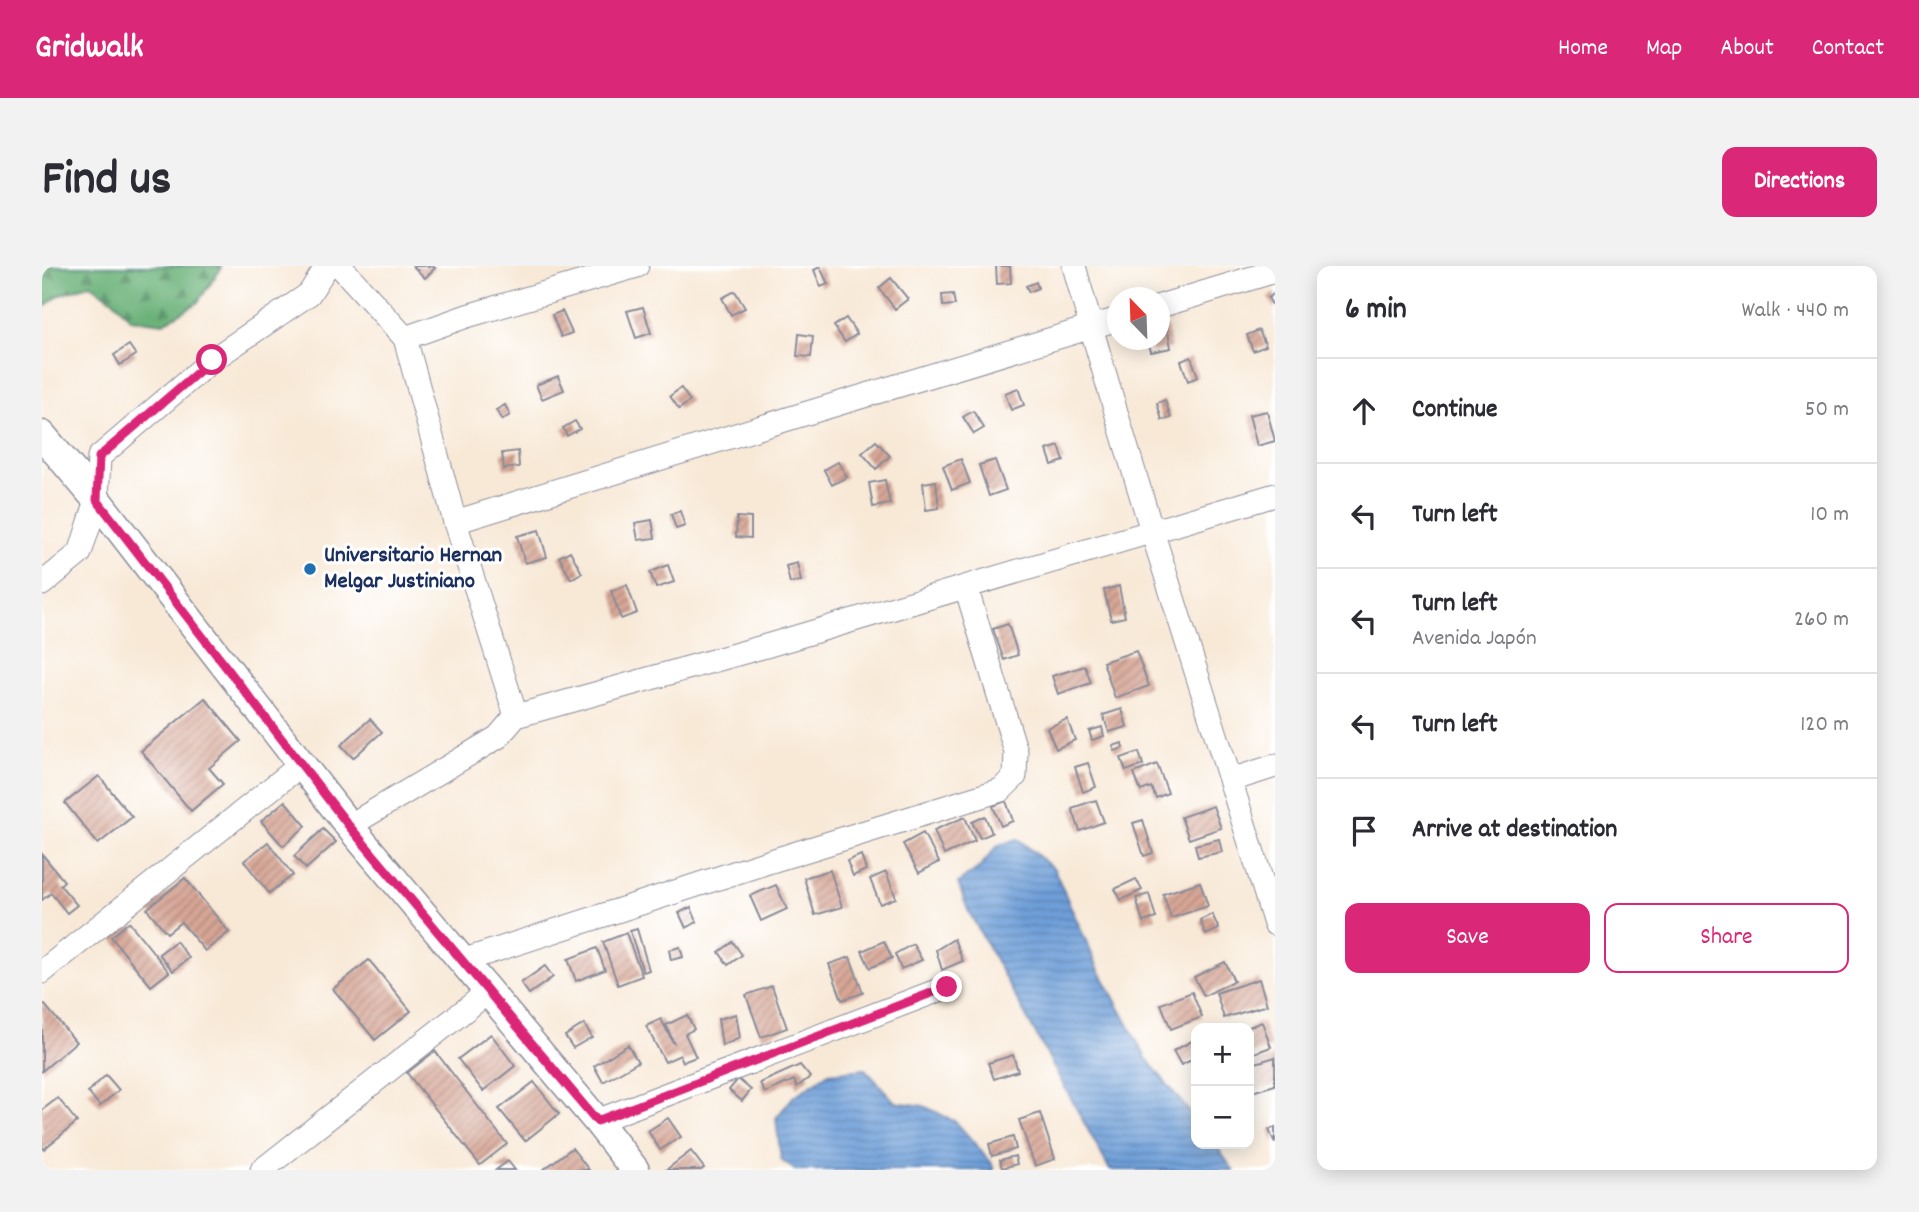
<!DOCTYPE html>
<meta charset="utf-8">
<style>
body{margin:0;font-family:Dekko,sans-serif;background:#f2f2f3;color:#2b2b33}
.controls{position:absolute;right:21px;bottom:21px;display:grid;overflow:hidden;border-radius:14px;box-shadow:0 4px 18px #0003}
.controls button{width:63px;height:63px;display:grid;place-items:center;padding:0;border:0;border-bottom:2px solid #e1e1e2;background:#fff;color:#2b2b33;font:35px sans-serif}
.compass{position:absolute;left:1065px;top:21px;width:63px;height:63px;border-radius:50%;background:#fff;box-shadow:0 4px 18px #0003;rotate:337deg}
.stop{position:absolute;width:21px;height:21px;margin:-16px;border:5px solid #db2777;border-radius:50%;background:#fff}
.stop.end{background:#db2777;border-color:#fff;box-shadow:0 2px 7px #0008}
.list{margin:0;padding:0;list-style:none}
h2{display:flex;justify-content:space-between;align-items:center;height:91px;margin:0;padding:0 28px;font-size:30px}
h2 small{font-size:23px;font-weight:400;color:#7c7c81}
.list li{display:grid;grid-template-columns:46px 1fr auto;gap:21px;align-items:center;box-sizing:border-box;height:105px;padding:0 28px;border-top:2px solid #e1e1e2}
.list b{display:block;font-size:26px;white-space:nowrap}
.list p{margin:0;font-size:23px;white-space:nowrap;color:#7c7c81}
.list em{font-size:23px;font-style:normal;color:#7c7c81}
.actions{display:flex;gap:14px;padding:21px 28px}
.actions a{flex:1;padding:16px 0;border:2px solid #db2777;border-radius:14px;text-align:center;font-size:24px;color:#db2777}
.actions .main{background:#db2777;color:#fff}
.icon{flex:none;width:38px;height:38px;fill:none;stroke:currentColor;stroke-width:2;stroke-linecap:round;stroke-linejoin:round}
.map{position:relative;flex:none;width:1233px;height:904px;overflow:hidden;border-radius:14px}
header{display:flex;align-items:center;gap:42px;box-sizing:border-box;height:98px;padding:0 35px;background:#db2777;color:#fff}
header strong{font-size:33px}
nav{display:flex;gap:38px;margin-inline-start:auto;font-size:24px}
.intro{display:flex;align-items:center;justify-content:space-between;box-sizing:border-box;height:168px;padding:0 42px}
h1{margin:0;font-size:49px}
.button{padding:18px 32px;border-radius:14px;background:#db2777;color:#fff;font-size:24px;font-weight:700}
main{display:flex;gap:42px;padding:0 42px}
aside{flex:1;background:#fff;border-radius:14px;box-shadow:0 4px 18px #0003}
.map>svg:first-child{display:block}
</style>
<header>
<strong>Gridwalk</strong>
<nav><a>Home</a><a>Map</a><a>About</a><a>Contact</a></nav>
</header>
<div class="intro"><h1>Find us</h1><a class="button">Directions</a></div>
<main>
<div class="map">
<svg width="1233" height="904" viewBox="0 0 1233 904">
<defs>
<pattern id="forest-firs" width="22" height="20" patternUnits="userSpaceOnUse" patternTransform="scale(1.75)"><rect width="22" height="20" fill="#67b076"/><path d="M5 1l3.5 6h-7zM16 11l3.5 6h-7z" fill="#549064"/></pattern>
<pattern id="water-rules" width="6" height="5" patternUnits="userSpaceOnUse" patternTransform="scale(1.75)"><rect width="6" height="5" fill="#6e9fd8"/><path d="M0 2.5h6" fill="none" stroke="#5a82b2"/></pattern>
<pattern id="building-hatch" width="6" height="6" patternUnits="userSpaceOnUse" patternTransform="scale(1.75)"><rect width="6" height="6" fill="#d7a695"/><path d="M-1 1l2-2M0 6l6-6M5 7l2-2" fill="none" stroke="#ae887d"/></pattern>
</defs>
<rect width="100%" height="100%" fill="#fff"/>
<filter id="ink" filterUnits="userSpaceOnUse"><feTurbulence type="fractalNoise" baseFrequency=".0143" numOctaves="2"/><feDisplacementMap in="SourceGraphic" scale="14" xChannelSelector="R" yChannelSelector="G"/><feConvolveMatrix kernelMatrix="1 2 1 2 8 2 1 2 1" color-interpolation-filters="sRGB"/></filter>
<filter id="wash" filterUnits="userSpaceOnUse"><feTurbulence type="fractalNoise" baseFrequency=".00686" numOctaves="4" result="noise"/><feDisplacementMap in="SourceGraphic" scale="28" xChannelSelector="R" yChannelSelector="G"/><feGaussianBlur stdDeviation="1.57" result="paint"/><feColorMatrix in="noise" values="0 0 0 0 0 0 0 0 0 0 0 0 0 0 0 0 0 1.4 0 .05"/><feComposite in="paint" operator="in"/></filter>
<g filter="url(#wash)">
<rect width="100%" height="100%" fill="#f8e9d7"/>
<path fill="url(#forest-firs)" stroke="#41706a" stroke-width="2" d="M 0,0 L 179,0 L 178,4 L 155,37 L 122,57 L 89,53 L 71,34 L 49,18 L 15,30 L 0,43 Z"/>
<g fill="url(#water-rules)" stroke="#44679b" stroke-width="2">
<path d="M 976,573 L 1012,603 L 1056,702 L 1104,792 L 1154,854 L 1154,878 L 1173,878 L 1191,904 L 1068,904 L 926,644 L 916,617 L 938,601 L 956,579 Z"/>
<path d="M 823,803 L 853,836 L 882,840 L 914,856 L 949,896 L 952,904 L 753,904 L 739,894 L 734,852 L 751,831 L 787,807 Z"/>
</g>
<g id="blocks">
<g fill="url(#building-hatch)">
<path d="M 371,0 L 390,0 L 393,2 L 383,12 Z"/>
<path d="M 954,0 L 968,0 L 969,17 L 955,18 Z"/>
<path d="M 778,1 L 786,18 L 779,21 L 772,4 Z"/>
<path d="M 849,12 L 866,33 L 853,43 L 837,22 Z"/>
<path d="M 994,16 L 996,22 L 987,26 L 984,20 Z"/>
<path d="M 693,25 L 703,42 L 689,49 L 680,32 Z"/>
<path d="M 1233,27 L 1233,43 L 1226,32 Z"/>
<path d="M 911,28 L 913,39 L 901,40 L 900,29 Z"/>
<path d="M 601,41 L 609,67 L 594,72 L 585,45 Z"/>
<path d="M 520,45 L 530,67 L 519,71 L 510,49 Z"/>
<path d="M 804,52 L 815,68 L 803,76 L 792,60 Z"/>
<path d="M 1125,60 L 1129,82 L 1109,86 L 1106,74 L 1118,74 L 1118,61 Z"/>
<path d="M 1217,64 L 1224,80 L 1211,85 L 1205,69 Z"/>
<path d="M 757,68 L 771,70 L 769,91 L 755,90 Z"/>
<path d="M 87,79 L 94,89 L 78,99 L 72,89 Z"/>
<path d="M 1149,91 L 1156,111 L 1146,115 L 1139,95 Z"/>
<path d="M 516,110 L 522,124 L 500,133 L 494,119 Z"/>
<path d="M 639,122 L 648,135 L 637,143 L 628,130 Z"/>
<path d="M 976,122 L 982,139 L 969,144 L 963,127 Z"/>
<path d="M 1123,134 L 1129,152 L 1120,154 L 1115,137 Z"/>
<path d="M 463,139 L 468,149 L 460,154 L 454,144 Z"/>
<path d="M 931,145 L 942,162 L 932,168 L 921,151 Z"/>
<path d="M 1225,145 L 1233,175 L 1215,180 L 1207,149 Z"/>
<path d="M 533,155 L 538,163 L 525,170 L 521,162 Z"/>
<path d="M 834,175 L 848,190 L 834,203 L 820,187 Z"/>
<path d="M 1017,180 L 1022,195 L 1010,199 L 1005,184 Z"/>
<path d="M 476,185 L 477,201 L 462,203 L 460,187 Z"/>
<path d="M 919,193 L 928,217 L 910,224 L 901,200 Z"/>
<path d="M 953,194 L 964,224 L 947,230 L 937,199 Z"/>
<path d="M 796,196 L 805,211 L 790,219 L 782,204 Z"/>
<path d="M 843,214 L 848,238 L 831,241 L 827,217 Z"/>
<path d="M 894,215 L 897,242 L 884,244 L 881,217 Z"/>
<path d="M 638,245 L 643,260 L 634,263 L 629,248 Z"/>
<path d="M 695,251 L 709,252 L 709,272 L 694,271 Z"/>
<path d="M 610,254 L 613,272 L 596,274 L 593,257 Z"/>
<path d="M 497,264 L 505,291 L 483,297 L 475,270 Z"/>
<path d="M 528,285 L 540,307 L 529,313 L 517,291 Z"/>
<path d="M 755,297 L 759,315 L 748,317 L 744,300 Z"/>
<path d="M 626,299 L 632,316 L 614,322 L 608,306 Z"/>
<path d="M 585,319 L 595,347 L 579,353 L 569,325 Z"/>
<path d="M 1077,320 L 1083,351 L 1069,354 L 1062,324 Z"/>
<path d="M 966,358 L 976,389 L 962,394 L 951,363 Z"/>
<path d="M 1094,385 L 1107,420 L 1073,432 L 1061,396 Z"/>
<path d="M 1043,400 L 1049,417 L 1016,428 L 1010,410 Z"/>
<path d="M 163,432 L 199,475 L 167,502 L 181,518 L 149,545 L 99,485 Z"/>
<path d="M 1080,443 L 1085,461 L 1067,466 L 1061,449 Z"/>
<path d="M 328,453 L 340,466 L 311,492 L 299,479 Z"/>
<path d="M 1025,453 L 1033,474 L 1014,483 L 1005,462 Z"/>
<path d="M 1060,461 L 1062,470 L 1050,474 L 1047,465 Z"/>
<path d="M 1080,477 L 1081,482 L 1073,485 L 1071,480 Z"/>
<path d="M 1097,486 L 1101,499 L 1084,505 L 1079,492 Z"/>
<path d="M 1046,497 L 1054,521 L 1041,526 L 1033,501 Z"/>
<path d="M 1115,498 L 1126,527 L 1114,532 L 1109,521 L 1099,525 L 1092,507 Z"/>
<path d="M 57,510 L 90,551 L 56,578 L 23,537 Z"/>
<path d="M 1054,534 L 1062,556 L 1038,565 L 1030,542 Z"/>
<path d="M 243,535 L 264,560 L 241,580 L 219,555 Z"/>
<path d="M 964,535 L 971,555 L 959,560 L 951,540 Z"/>
<path d="M 1171,540 L 1179,562 L 1147,573 L 1139,551 Z"/>
<path d="M 943,550 L 950,567 L 938,572 L 930,556 Z"/>
<path d="M 923,551 L 933,575 L 902,589 L 892,564 Z"/>
<path d="M 1101,554 L 1111,587 L 1102,590 L 1091,557 Z"/>
<path d="M 281,563 L 294,576 L 264,603 L 252,590 Z"/>
<path d="M 881,567 L 897,596 L 877,607 L 861,578 Z"/>
<path d="M 1177,573 L 1180,586 L 1156,591 L 1153,579 Z"/>
<path d="M 226,576 L 251,609 L 227,627 L 202,595 Z"/>
<path d="M 0,588 L 22,615 L 18,619 L 35,639 L 25,647 L 9,627 L 0,634 Z"/>
<path d="M 819,589 L 824,604 L 811,610 L 805,595 Z"/>
<path d="M 788,604 L 800,641 L 773,649 L 762,612 Z"/>
<path d="M 844,606 L 854,632 L 838,638 L 828,613 Z"/>
<path d="M 143,612 L 187,666 L 163,685 L 139,656 L 125,667 L 105,643 Z"/>
<path d="M 1094,613 L 1100,624 L 1079,634 L 1073,623 Z"/>
<path d="M 1158,616 L 1166,640 L 1129,652 L 1121,628 Z"/>
<path d="M 734,619 L 745,643 L 719,655 L 708,630 Z"/>
<path d="M 1107,628 L 1114,652 L 1101,656 L 1094,632 Z"/>
<path d="M 649,641 L 655,656 L 644,662 L 637,647 Z"/>
<path d="M 1170,648 L 1177,663 L 1164,669 L 1158,654 Z"/>
<path d="M 87,656 L 127,706 L 109,720 L 69,671 Z"/>
<path d="M 595,663 L 607,704 L 601,706 L 588,665 Z"/>
<path d="M 584,667 L 600,710 L 576,719 L 561,676 Z"/>
<path d="M 912,673 L 921,695 L 900,704 L 894,684 Z"/>
<path d="M 134,675 L 147,692 L 131,705 L 117,688 Z"/>
<path d="M 842,675 L 850,692 L 828,702 L 820,685 Z"/>
<path d="M 691,676 L 700,689 L 686,699 L 677,686 Z"/>
<path d="M 871,678 L 880,694 L 859,703 L 853,688 Z"/>
<path d="M 638,681 L 641,691 L 629,694 L 627,684 Z"/>
<path d="M 555,682 L 563,704 L 534,715 L 526,693 Z"/>
<path d="M 808,691 L 821,727 L 800,734 L 787,698 Z"/>
<path d="M 327,694 L 369,745 L 333,774 L 291,723 Z"/>
<path d="M 1183,696 L 1192,715 L 1162,730 L 1152,711 Z"/>
<path d="M 503,700 L 511,711 L 487,728 L 479,717 Z"/>
<path d="M 1217,713 L 1225,739 L 1182,752 L 1174,727 Z"/>
<path d="M 730,720 L 745,762 L 719,771 L 704,729 Z"/>
<path d="M 1150,726 L 1160,751 L 1129,763 L 1119,738 Z"/>
<path d="M 2,738 L 34,776 L 0,805 L 0,739 Z"/>
<path d="M 694,748 L 698,772 L 680,780 L 676,753 Z"/>
<path d="M 645,749 L 652,763 L 643,768 L 654,791 L 641,796 L 638,789 L 623,796 L 604,760 L 619,753 L 632,778 L 624,759 Z"/>
<path d="M 1220,756 L 1229,781 L 1207,789 L 1207,761 Z"/>
<path d="M 542,758 L 550,771 L 531,782 L 523,770 Z"/>
<path d="M 449,768 L 473,800 L 441,825 L 416,793 Z"/>
<path d="M 1152,774 L 1154,779 L 1154,792 L 1139,799 L 1131,785 Z"/>
<path d="M 586,779 L 596,796 L 561,816 L 552,800 Z"/>
<path d="M 393,785 L 465,878 L 438,899 L 365,807 Z"/>
<path d="M 971,789 L 976,805 L 952,813 L 946,797 Z"/>
<path d="M 1233,791 L 1233,819 L 1207,827 L 1207,799 Z"/>
<path d="M 758,799 L 768,811 L 755,821 L 752,814 L 723,827 L 718,817 Z"/>
<path d="M 64,809 L 77,824 L 58,840 L 46,826 Z"/>
<path d="M 696,813 L 709,824 L 700,835 L 687,824 Z"/>
<path d="M 492,816 L 517,848 L 483,875 L 457,843 Z"/>
<path d="M 16,832 L 35,856 L 2,883 L 0,881 L 0,844 Z"/>
<path d="M 998,847 L 1013,893 L 993,900 L 977,854 Z"/>
<path d="M 626,852 L 639,871 L 618,884 L 606,865 Z"/>
<path d="M 1233,861 L 1233,877 L 1227,864 Z"/>
<path d="M 971,871 L 974,883 L 950,890 L 947,878 Z"/>
<path d="M 530,882 L 547,904 L 501,904 Z"/>
<path d="M 649,885 L 662,902 L 659,904 L 624,904 Z"/>
<path d="M 973,890 L 975,898 L 960,902 L 958,894 Z"/>
<path d="M 466,895 L 473,904 L 454,904 Z"/>
</g>
</g>
</g>
<g filter="url(#ink)">
<use href="#blocks" fill-opacity="0" stroke="#8a8c9a" stroke-width="2"/>
<g fill="none" stroke-linecap="round" stroke-linejoin="round">
<g stroke="#8a8c9a" stroke-width="25">
<g id="minor">
<path d="M 298,0 L 363,72 L 425,50 L 595,0"/>
<path d="M 1032,0 C 1093,221 1166,439 1233,658"/>
<path d="M 1118,40 L 1233,5"/>
<path d="M 363,72 L 413,256 L 474,450"/>
<path d="M 413,256 L 749,152 L 1076,53"/>
<path d="M 0,318 L 38,287 L 55,234 L 57,191 L 170,94 L 267,28 L 285,0"/>
<path d="M 1189,514 L 1233,500"/>
<path d="M 307,560 L 456,471 L 474,450 L 724,380 L 1233,229"/>
<path d="M 420,695 L 726,596 L 959,524 L 973,510 L 974,486 L 924,321"/>
<path d="M 0,706 L 260,498"/>
<path d="M 555,855 L 905,721"/>
<path d="M 220,904 L 446,726"/>
</g>
</g>
<g stroke="#8a8c9a" stroke-width="31">
<path id="tertiary" d="M 0,169 L 55,234 L 307,560 L 555,855 L 593,904"/>
</g>
<use href="#minor" stroke="#fff" stroke-width="23"/>
<use href="#tertiary" stroke="#fff" stroke-width="28"/>
</g>
</g>
<g fill="none" stroke-linecap="round" stroke-linejoin="round" filter="url(#ink)">
<path stroke="#db2777" stroke-width="9" d="M 170,94 L 57,191 L 55,234 L 307,560 L 555,855 L 905,721"/>
</g>
<circle fill="#1f6fb2" stroke="#fff" stroke-width="2.5" cx="268" cy="303" r="7"/>
<g text-anchor="middle" dominant-baseline="central" stroke-width="6" stroke-linejoin="round" paint-order="stroke">
<g font-size="23" font-weight="bold" fill="#1b2f5e" stroke="#fff" text-anchor="start">
<text x="282" y="290">Universitario Hernan<tspan x="282" dy="26">Melgar Justiniano</tspan></text>
</g>
</g>
</svg>
<div class="controls">
<button>+</button>
<button>−</button>
</div>
<svg class="compass" viewBox="-18 -18 36 36"><path d="M0-13l5 13h-10z" fill="#e53935"/><path d="M0 13l5-13h-10z" fill="#7c7c81"/></svg>
<div class="stop" style="left:170px;top:94px"></div>
<div class="stop end" style="left:905px;top:721px"></div>
</div>
<aside>
<h2>6 min<small>Walk · 440 m</small></h2>
<ul class="list">
<li><svg class="icon" aria-label="ahead" viewBox="0 0 24 24"><path d="M12 20V5M6 11l6-6 6 6"/></svg><div><b>Continue</b></div><em>50 m</em></li>
<li><svg class="icon" aria-label="left" viewBox="0 0 24 24"><path d="M17 20v-9H6M10 6l-5 5 5 5"/></svg><div><b>Turn left</b></div><em>10 m</em></li>
<li><svg class="icon" aria-label="left" viewBox="0 0 24 24"><path d="M17 20v-9H6M10 6l-5 5 5 5"/></svg><div><b>Turn left</b><p>Avenida Japón</p></div><em>260 m</em></li>
<li><svg class="icon" aria-label="left" viewBox="0 0 24 24"><path d="M17 20v-9H6M10 6l-5 5 5 5"/></svg><div><b>Turn left</b></div><em>120 m</em></li>
<li><svg class="icon" aria-label="arrive" viewBox="0 0 24 24"><path d="M6 21V4h12l-3 4 3 4H6"/></svg><div><b>Arrive at destination</b></div></li>
</ul>
<div class="actions"><a class="main">Save</a><a>Share</a></div>
</aside>
</main>
